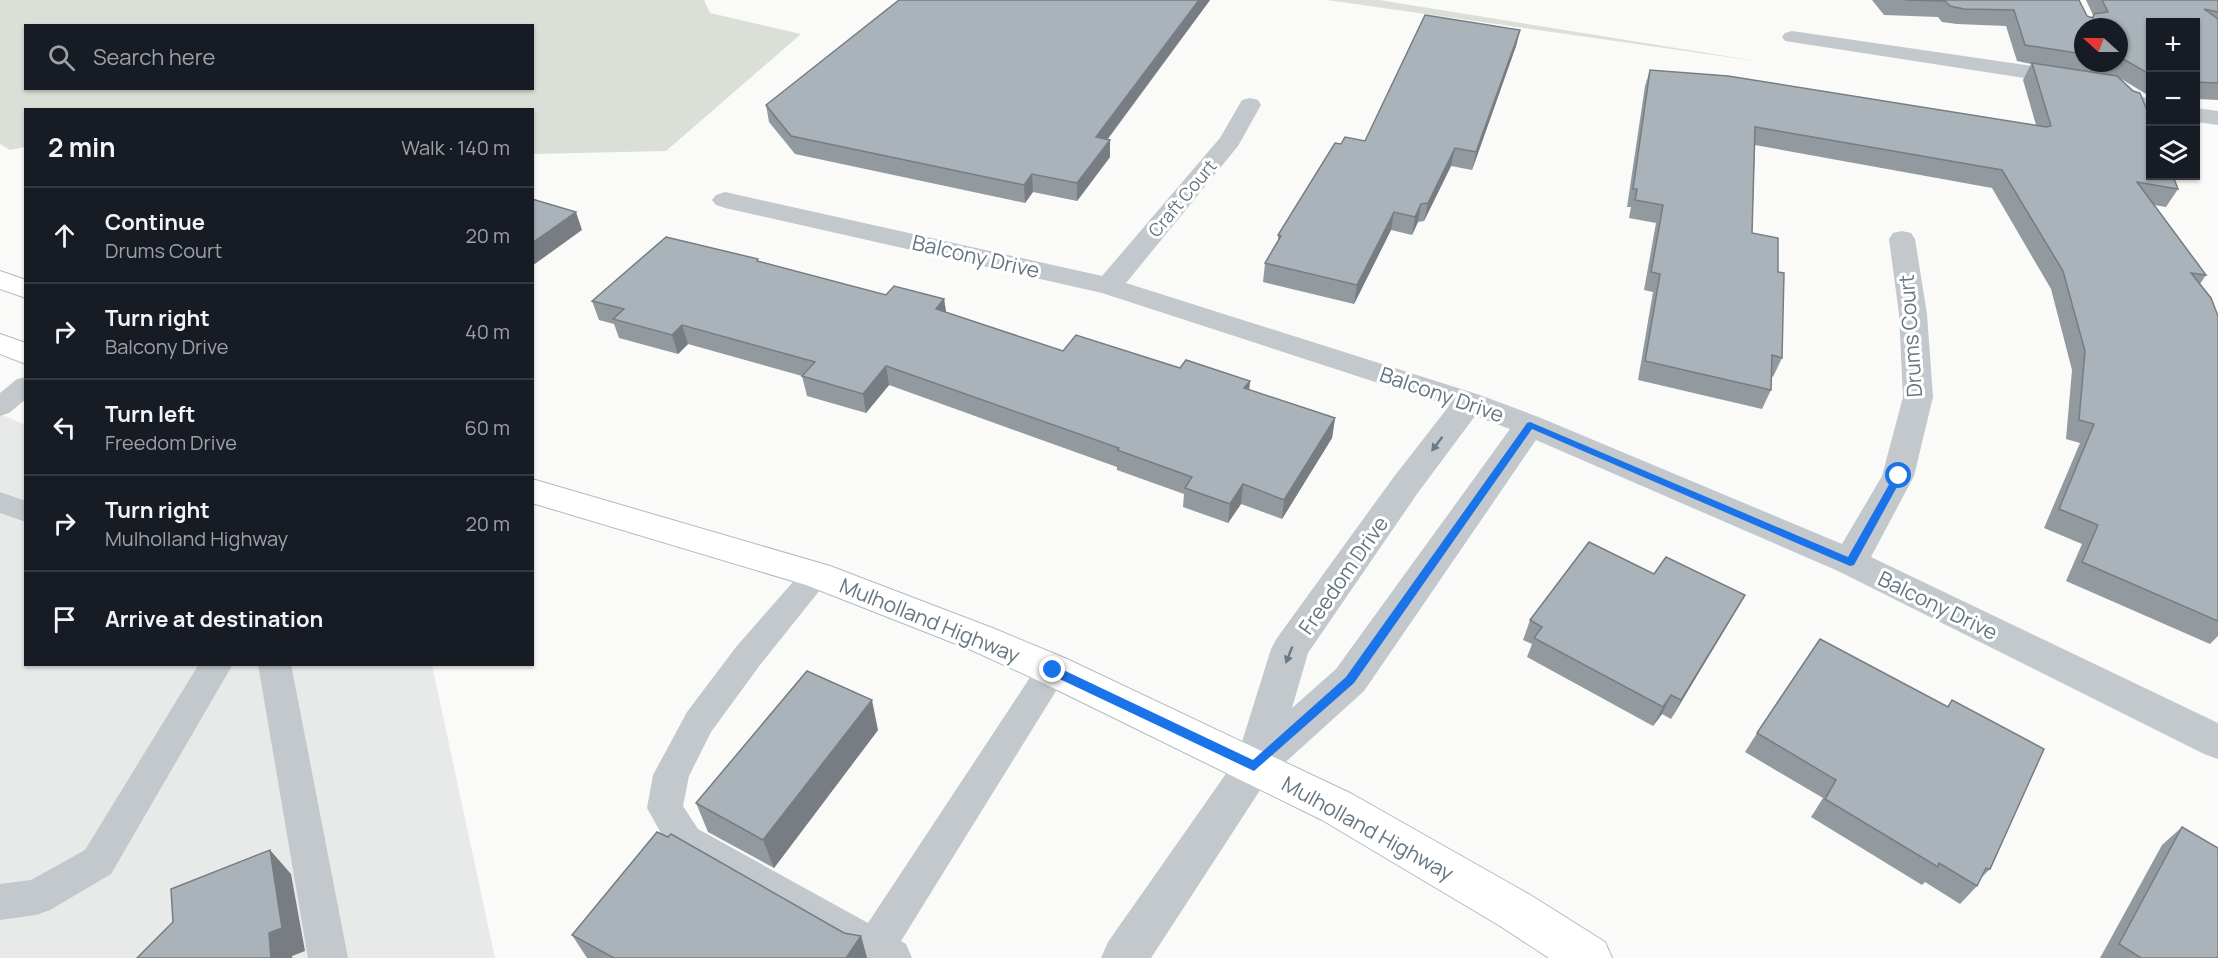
<!DOCTYPE html>
<meta charset="utf-8">
<style>
body{margin:0;font-family:Manrope,sans-serif;background:#242831;color:#f1f3f6}
.controls{position:absolute;right:18px;top:18px;display:grid;overflow:hidden;border-radius:0px;box-shadow:0 2px 4px #0004}
.controls button{width:54px;height:54px;display:grid;place-items:center;padding:0;border:0;border-bottom:2px solid #363941;background:#171b24;color:#f1f3f6;font:30px sans-serif}
.compass{position:absolute;left:2074px;top:18px;width:54px;height:54px;border-radius:50%;background:#171b24;box-shadow:0 2px 4px #0004;rotate:291deg}
.stop{position:absolute;width:18px;height:18px;margin:-14px;border:4px solid #1a73e8;border-radius:50%;background:#fff}
.stop.end{background:#1a73e8;border-color:#fff;box-shadow:0 2px 6px #0008}
.list{margin:0;padding:0;list-style:none}
h2{display:flex;justify-content:space-between;align-items:center;height:78px;margin:0;padding:0 24px;font-size:26px}
h2 small{font-size:20px;font-weight:400;color:#9ea1a6}
.list li{display:grid;grid-template-columns:39px 1fr auto;gap:18px;align-items:center;box-sizing:border-box;height:96px;padding:0 24px;border-top:2px solid #363941}
.list b{display:block;font-size:22px;white-space:nowrap}
.list p{margin:0;font-size:20px;white-space:nowrap;color:#9ea1a6}
.list em{font-size:20px;font-style:normal;color:#9ea1a6}
.icon{flex:none;width:33px;height:33px;fill:none;stroke:currentColor;stroke-width:2;stroke-linecap:round;stroke-linejoin:round}
.map{position:relative;flex:none;width:2218px;height:958px;overflow:hidden}
.search{position:absolute;background:#171b24;box-shadow:0 2px 4px #0004;left:24px;top:24px;width:510px;height:66px;display:flex;align-items:center;gap:15px;box-sizing:border-box;padding:0 21px;border-radius:0px;color:#9ea1a6;font-size:22px}
.panel{position:absolute;background:#171b24;box-shadow:0 2px 4px #0004;left:24px;top:108px;width:510px;height:558px;border-radius:0px}
.map>svg:first-child{display:block}
</style>
<div class="map">
<svg width="2218" height="958" viewBox="0 0 2218 958">
<rect width="100%" height="100%" fill="#fafaf8"/>
<path fill="#e8e9e9" d="M 0,414 L 25,425 L 26,664 L 432,665 L 495,958 L 0,958 Z"/>
<g fill="#dadfd7" fill-rule="evenodd">
<path d="M 0,0 L 704,0 L 710,13 L 801,34 L 666,151 L 533,154 L 532,110 L 26,110 L 25,147 L 10,150 L 0,144 ZM 26,26 L 532,26 L 532,88 L 26,88 Z"/>
<path d="M 1327,0 L 1379,0 L 1763,62 Z"/>
</g>
<g fill="none" stroke-linecap="round" stroke-linejoin="round">
<g stroke="#b3babf" stroke-width="2">
<g id="secondary">
<path d="M 0,271 L 26,280 L 26,298 L 0,289 Z"/>
<path d="M 0,334 L 26,343 L 26,364 L 0,354 Z"/>
<path d="M 532,479 L 830,566 L 995,629 L 1067,659 L 1352,794 L 1532,896 L 1605,942 L 1612,958 L 1549,958 L 1500,926 L 1322,820 L 1039,681 L 969,649 L 806,585 L 532,503 Z"/>
</g>
</g>
<g fill="#c3c8cc" fill-rule="evenodd">
<path d="M 26,377 L 26,399 L 9,413 L 0,416 L 0,393 L 17,379 Z"/>
<path d="M 0,492 L 26,501 L 26,522 L 0,513 Z"/>
<path d="M 817,563 L 828,567 L 832,575 L 760,665 L 711,732 L 689,776 L 683,806 L 698,829 L 868,923 L 1041,661 L 1053,657 L 1065,661 L 1069,670 L 901,941 L 906,944 L 912,958 L 854,958 L 672,853 L 647,808 L 653,775 L 687,712 L 736,647 L 806,567 Z"/>
<path d="M 199,664 L 233,664 L 111,874 L 50,910 L 36,915 L 0,920 L 0,884 L 31,880 L 85,850 Z"/>
<path d="M 258,664 L 291,664 L 348,958 L 308,958 Z"/>
</g>
<g fill="#c3c8cc" fill-rule="evenodd">
<path d="M 1792,31 L 2115,78 C 2130,82 2134,96 2150,99 L 2150,113 L 2124,107 L 2108,91 L 1785,41 L 1782,37 L 1785,33 Z"/>
<path d="M 1250,98 L 1258,100 L 1261,105 L 1238,146 L 1126,283 L 1480,395 L 1541,418 L 1842,544 L 1882,476 L 1903,397 L 1899,314 L 1889,239 L 1893,233 L 1902,231 L 1911,233 L 1915,239 L 1927,314 L 1933,397 L 1914,476 L 1871,557 L 2218,723 L 2218,759 L 2204,754 L 1838,571 L 1536,440 L 1364,691 L 1268,778 L 1151,958 L 1101,958 L 1108,942 L 1237,758 L 1271,649 L 1277,638 L 1393,478 L 1449,406 L 1102,293 L 725,208 L 716,205 L 712,200 L 716,195 L 725,192 L 1102,276 L 1220,138 L 1242,100 ZM 1475,416 L 1510,429 L 1336,669 L 1292,708 L 1308,653 L 1417,494 Z"/>
<path d="M 2196,108 L 2218,111 L 2218,125 L 2196,122 Z"/>
</g>
<use href="#secondary" fill="#fff" fill-rule="evenodd"/>
</g>
<g fill="#929a9f" fill-rule="evenodd">
<path d="M 1210,0 L 1108,139 L 1110,157 L 1077,201 L 1033,192 L 1025,203 L 795,154 L 769,122 L 766,105 Z"/>
<path d="M 1872,0 L 2079,0 L 2087,16 L 2092,18 L 2093,15 L 2086,0 L 2218,0 L 2218,100 L 2196,99 L 2196,22 L 2151,22 L 2151,97 L 2118,77 L 2178,189 L 2166,207 L 2154,205 L 2206,275 L 2200,284 L 2218,316 L 2218,636 L 2210,644 L 2066,581 L 2082,544 L 2044,528 L 2080,443 L 2066,439 L 2072,370 L 2051,289 L 1992,188 L 1755,145 L 1752,233 L 1778,272 L 1782,358 L 1773,377 L 1771,376 L 1771,390 L 1762,409 L 1638,380 L 1653,292 L 1644,290 L 1656,223 L 1629,218 L 1631,207 L 1627,207 L 1645,86 L 1650,70 L 2036,125 L 2023,80 L 2031,64 L 2017,61 L 2006,26 L 1957,24 L 1942,22 L 1938,17 L 1884,15 ZM 2083,27 L 2119,27 L 2119,63 L 2083,63 Z"/>
<path d="M 1520,30 L 1516,46 L 1472,170 L 1451,166 L 1424,221 L 1418,222 L 1412,235 L 1391,230 L 1354,304 L 1263,282 L 1265,263 L 1278,242 L 1278,235 L 1341,144 L 1365,141 Z"/>
<path d="M 759,261 L 886,295 L 944,299 L 946,312 L 1063,351 L 1180,368 L 1250,381 L 1249,390 L 1335,418 L 1332,438 L 1282,519 L 1241,504 L 1228,523 L 1183,507 L 1184,494 L 1117,470 L 1117,467 L 889,385 L 866,413 L 807,396 L 802,376 L 688,344 L 678,354 L 619,338 L 614,324 L 599,320 L 592,301 Z"/>
<path d="M 1734,614 L 1671,719 L 1662,714 L 1653,726 L 1527,657 L 1532,644 L 1523,640 L 1530,620 Z"/>
<path d="M 1952,700 L 1990,869 L 1981,878 L 1977,886 L 1960,904 L 1925,882 L 1922,885 L 1811,817 L 1823,798 L 1745,752 L 1757,733 L 1947,707 Z"/>
<path d="M 878,730 L 774,868 L 708,832 L 696,803 Z"/>
<path d="M 2182,827 L 2218,958 L 2100,958 L 2162,845 Z"/>
<path d="M 844,933 L 861,936 L 867,958 L 587,958 L 572,935 Z"/>
</g>
<g fill="#777d82">
<path d="M 1199,0 L 1210,0 L 1096,154 L 1096,137 Z"/>
<path d="M 1520,30 L 1516,46 L 1472,170 L 1476,152 Z"/>
<path d="M 1110,140 L 1110,157 L 1077,201 L 1077,183 Z"/>
<path d="M 1455,148 L 1451,166 L 1424,221 L 1428,203 Z"/>
<path d="M 1032,174 L 1033,192 L 1025,203 L 1024,185 Z"/>
<path d="M 1421,204 L 1418,222 L 1412,235 L 1415,217 Z"/>
<path d="M 576,212 L 582,230 L 532,266 L 532,243 Z"/>
<path d="M 1394,212 L 1391,230 L 1354,304 L 1357,285 Z"/>
<path d="M 944,299 L 947,318 L 936,309 Z"/>
<path d="M 682,325 L 688,344 L 678,354 L 672,335 Z"/>
<path d="M 886,366 L 889,385 L 866,413 L 863,394 Z"/>
<path d="M 1250,381 L 1248,400 L 1244,388 Z"/>
<path d="M 1335,418 L 1332,438 L 1282,519 L 1284,500 Z"/>
<path d="M 1243,484 L 1241,504 L 1228,523 L 1230,504 Z"/>
<path d="M 1745,595 L 1734,614 L 1671,719 L 1681,700 Z"/>
<path d="M 1671,695 L 1662,714 L 1653,726 L 1663,707 Z"/>
<path d="M 872,700 L 878,730 L 774,868 L 763,840 Z"/>
<path d="M 270,850 L 291,874 L 305,951 L 292,956 L 292,958 L 271,958 L 269,933 Z"/>
<path d="M 861,936 L 867,958 L 846,958 Z"/>
</g>
<g fill="#aab3b9" stroke="#777d82" stroke-width="1.5">
<path d="M 899,0 L 1199,0 L 1096,137 L 1110,140 L 1077,183 L 1032,174 L 1024,185 L 791,136 L 766,105 Z"/>
<path d="M 1905,0 L 2079,0 L 2087,16 L 2093,18 L 2094,14 L 2108,12 L 2102,0 L 2218,0 L 2218,12 L 2204,9 L 2218,19 L 2218,83 L 2196,82 L 2196,22 L 2151,22 L 2151,75 L 2125,60 L 2119,59 L 2119,27 L 2083,27 L 2083,54 L 2025,45 L 2014,10 L 1964,9 L 1950,6 L 1945,1 Z"/>
<path d="M 1425,15 L 1520,30 L 1476,152 L 1455,148 L 1428,203 L 1421,204 L 1415,217 L 1394,212 L 1357,285 L 1265,263 L 1281,236 L 1278,235 L 1335,143 L 1341,144 L 1345,137 L 1365,141 Z"/>
<path d="M 2032,63 L 2117,76 L 2133,91 L 2140,93 L 2151,120 L 2151,176 L 2173,176 L 2178,189 L 2137,182 L 2206,275 L 2191,273 L 2211,298 L 2218,316 L 2218,621 L 2082,562 L 2098,525 L 2059,509 L 2094,424 L 2079,420 L 2085,351 L 2063,271 L 2002,170 L 1755,127 L 1752,233 L 1778,238 L 1778,272 L 1784,273 L 1782,358 L 1772,355 L 1771,390 L 1645,361 L 1660,274 L 1651,272 L 1663,205 L 1635,200 L 1637,189 L 1633,189 L 1650,70 L 1728,76 L 2046,127 L 2051,126 Z"/>
<path d="M 532,199 L 576,212 L 532,243 Z"/>
<path d="M 666,237 L 758,259 L 757,261 L 886,295 L 894,286 L 944,299 L 936,309 L 1063,351 L 1076,335 L 1180,368 L 1186,360 L 1250,381 L 1244,388 L 1335,418 L 1284,500 L 1243,484 L 1230,504 L 1185,488 L 1192,477 L 1117,450 L 1119,448 L 886,366 L 863,394 L 802,376 L 815,362 L 682,325 L 672,335 L 613,319 L 624,309 L 592,301 Z"/>
<path d="M 1589,542 L 1654,574 L 1666,557 L 1745,595 L 1681,700 L 1671,695 L 1663,707 L 1534,638 L 1542,627 L 1530,620 Z"/>
<path d="M 1820,639 L 1948,707 L 1952,700 L 2044,749 L 1990,869 L 1986,868 L 1977,886 L 1939,863 L 1938,867 L 1825,799 L 1836,780 L 1757,733 Z"/>
<path d="M 807,671 L 872,700 L 763,840 L 696,803 Z"/>
<path d="M 2182,827 L 2218,848 L 2218,958 L 2141,958 L 2119,944 Z"/>
<path d="M 657,832 L 668,837 L 671,834 L 844,933 L 861,936 L 846,958 L 614,958 L 572,935 Z"/>
<path d="M 270,850 L 282,928 L 269,933 L 271,958 L 137,958 L 173,922 L 171,889 Z"/>
</g>
<defs><path id="oneway-solid" d="M-6-.8H1V-3.2L6.5 0L1 3.2V.8H-6Z" transform="scale(1.5)"/></defs>
<g fill="#6a7a87">
<use href="#oneway-solid" transform="translate(1437 444) rotate(127)"/>
<use href="#oneway-solid" transform="translate(1289 655) rotate(111)"/>
</g>
<path fill="#1a73e8" d="M 1530,422 L 1848,557 L 1895,474 L 1899,473 L 1903,476 L 1854,565 L 1850,566 L 1532,429 L 1354,683 L 1254,771 L 1049,674 L 1049,667 L 1057,667 L 1253,760 L 1346,677 L 1527,423 Z"/>
<g text-anchor="middle" dominant-baseline="central" stroke-width="6" stroke-linejoin="round" paint-order="stroke">
<g font-size="18" fill="#657683" stroke="#fff">
<text transform="translate(1182 198) rotate(-50)">Craft Court</text>
</g>
<g font-size="21" fill="#657683" stroke="#fff">
<text transform="translate(976 256) rotate(13)">Balcony Drive</text>
<text transform="translate(1910 336) rotate(-94)">Drums Court</text>
<text transform="translate(1442 394) rotate(19)">Balcony Drive</text>
<text transform="translate(1343 575) rotate(-55)">Freedom Drive</text>
<text transform="translate(1938 605) rotate(26)">Balcony Drive</text>
<text transform="translate(930 620) rotate(22)">Mulholland Highway</text>
<text transform="translate(1368 828) rotate(29)">Mulholland Highway</text>
</g>
</g>
</svg>
<div class="controls">
<button>+</button>
<button>−</button>
<button><svg class="icon" aria-label="layers" viewBox="0 0 24 24"><path d="M12 4l9 5-9 5-9-5zM3 14l9 5 9-5"/></svg></button>
</div>
<svg class="compass" viewBox="-18 -18 36 36"><path d="M0-13l5 13h-10z" fill="#e53935"/><path d="M0 13l5-13h-10z" fill="#9ea1a6"/></svg>
<div class="stop" style="left:1899px;top:476px"></div>
<div class="stop end" style="left:1053px;top:670px"></div>
<div class="search"><svg class="icon" aria-label="search" viewBox="0 0 24 24"><circle cx="10" cy="10" r="6"/><path d="M15 15l6 6"/></svg>Search here</div>
<section class="panel">
<h2>2 min<small>Walk · 140 m</small></h2>
<ul class="list">
<li><svg class="icon" aria-label="ahead" viewBox="0 0 24 24"><path d="M12 20V5M6 11l6-6 6 6"/></svg><div><b>Continue</b><p>Drums Court</p></div><em>20 m</em></li>
<li><svg class="icon" aria-label="right" viewBox="0 0 24 24"><path d="M7 20v-9h11M14 6l5 5-5 5"/></svg><div><b>Turn right</b><p>Balcony Drive</p></div><em>40 m</em></li>
<li><svg class="icon" aria-label="left" viewBox="0 0 24 24"><path d="M17 20v-9H6M10 6l-5 5 5 5"/></svg><div><b>Turn left</b><p>Freedom Drive</p></div><em>60 m</em></li>
<li><svg class="icon" aria-label="right" viewBox="0 0 24 24"><path d="M7 20v-9h11M14 6l5 5-5 5"/></svg><div><b>Turn right</b><p>Mulholland Highway</p></div><em>20 m</em></li>
<li><svg class="icon" aria-label="arrive" viewBox="0 0 24 24"><path d="M6 21V4h12l-3 4 3 4H6"/></svg><div><b>Arrive at destination</b></div></li>
</ul>
</section>
</div>
